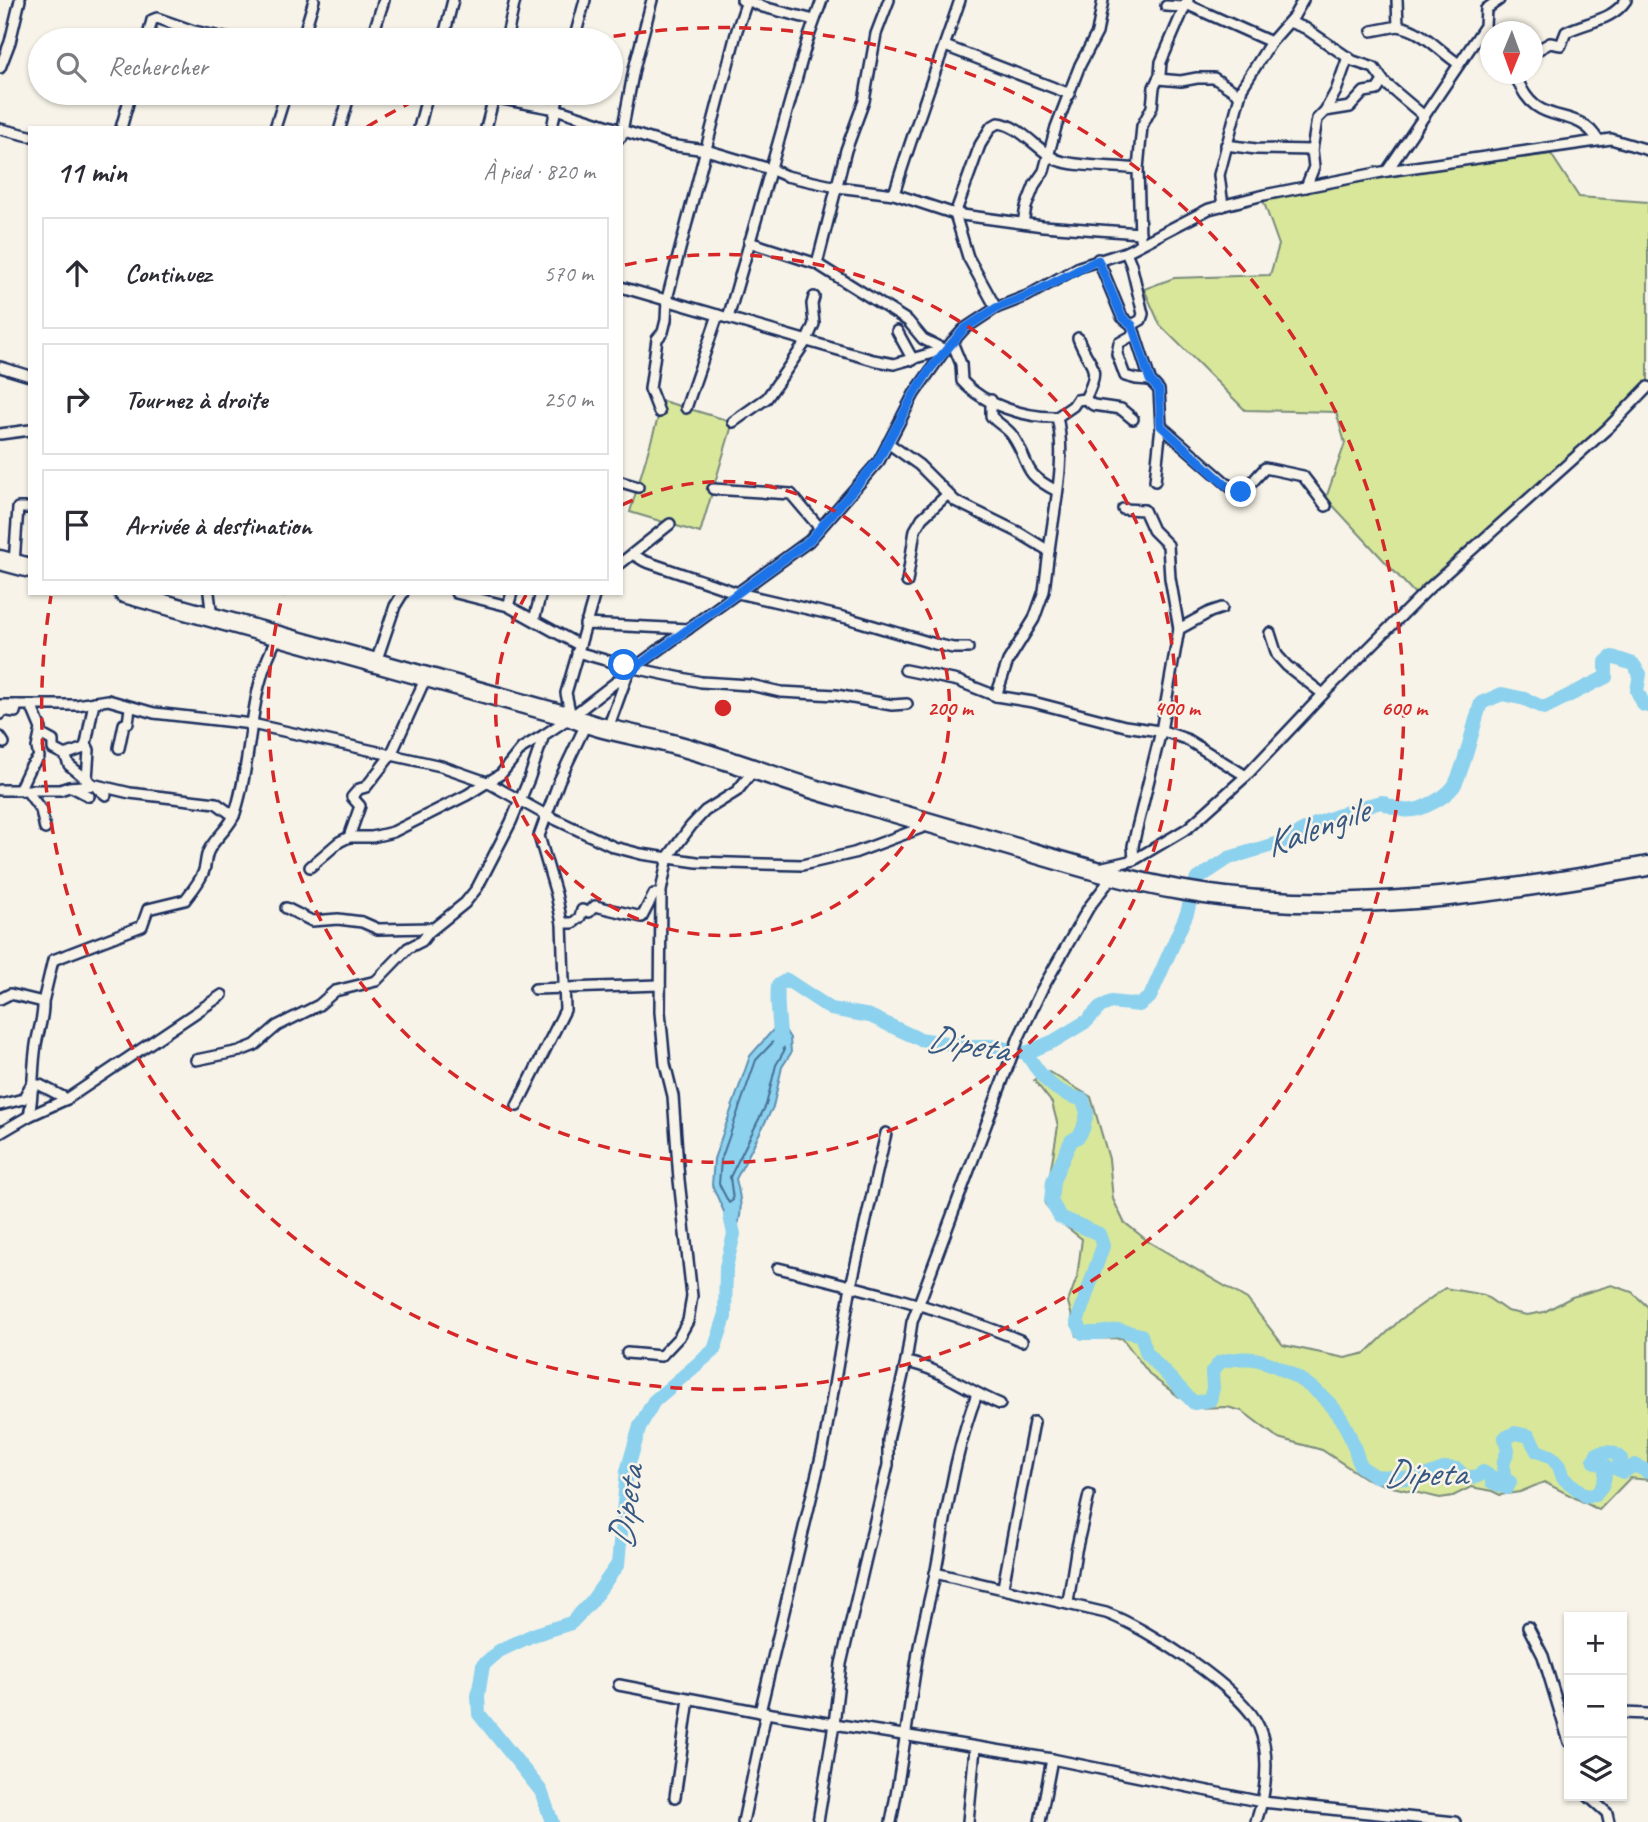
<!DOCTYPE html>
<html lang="fr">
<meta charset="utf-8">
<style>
body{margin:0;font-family:Caveat,sans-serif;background:#f7f7f7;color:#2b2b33}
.controls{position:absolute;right:21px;bottom:21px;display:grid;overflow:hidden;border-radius:0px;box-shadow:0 2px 5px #0004}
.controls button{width:63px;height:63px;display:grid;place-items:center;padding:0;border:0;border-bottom:2px solid #e1e1e2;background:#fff;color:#2b2b33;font:35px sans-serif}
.compass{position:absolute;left:1480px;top:21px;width:63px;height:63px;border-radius:50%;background:#fff;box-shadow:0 2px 5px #0004;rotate:181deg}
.stop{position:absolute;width:21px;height:21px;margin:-16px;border:5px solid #1a73e8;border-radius:50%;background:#fff}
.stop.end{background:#1a73e8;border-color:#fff;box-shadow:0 2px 7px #0008}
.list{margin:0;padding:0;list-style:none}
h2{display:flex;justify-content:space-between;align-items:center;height:91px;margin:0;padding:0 28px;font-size:30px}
h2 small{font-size:23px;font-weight:400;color:#7c7c81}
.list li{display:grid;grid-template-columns:46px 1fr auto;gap:21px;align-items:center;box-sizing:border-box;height:112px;margin:0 14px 14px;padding:0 14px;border:2px solid #e1e1e2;border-radius:0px}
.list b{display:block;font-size:26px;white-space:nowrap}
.list em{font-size:23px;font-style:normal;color:#7c7c81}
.icon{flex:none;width:38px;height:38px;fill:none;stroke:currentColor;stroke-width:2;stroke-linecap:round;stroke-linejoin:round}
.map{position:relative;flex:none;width:1648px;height:1822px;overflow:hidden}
.search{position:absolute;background:#fff;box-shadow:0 2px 5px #0004;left:28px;top:28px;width:595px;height:77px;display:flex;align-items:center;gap:18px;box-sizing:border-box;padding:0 24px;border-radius:38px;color:#7c7c81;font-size:26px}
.panel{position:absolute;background:#fff;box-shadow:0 2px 5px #0004;left:28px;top:126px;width:595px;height:469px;border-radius:0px}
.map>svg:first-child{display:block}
</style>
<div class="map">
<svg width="1648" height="1822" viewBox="0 0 1648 1822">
<rect width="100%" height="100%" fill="#f7f3e8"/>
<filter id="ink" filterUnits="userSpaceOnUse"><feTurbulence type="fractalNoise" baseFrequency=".0143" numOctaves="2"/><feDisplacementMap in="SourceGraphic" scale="14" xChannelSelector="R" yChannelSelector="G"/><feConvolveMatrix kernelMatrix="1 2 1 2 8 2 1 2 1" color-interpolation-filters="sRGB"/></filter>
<g filter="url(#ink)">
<g fill="#d8e79a" stroke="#7a8b7c" stroke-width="2">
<path d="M 1551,154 L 1579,197 L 1648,202 L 1648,382 L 1605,426 L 1417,596 L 1326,498 L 1345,443 L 1336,412 L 1245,410 L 1160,325 L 1144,289 L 1174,278 L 1270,275 L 1279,245 L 1263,200 L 1431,169 Z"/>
<path d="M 663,401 L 733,422 L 700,533 L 630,512 Z"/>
<path d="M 1049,1072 L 1091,1097 L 1109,1159 L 1113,1199 L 1124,1222 L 1149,1242 L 1247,1299 L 1283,1345 L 1345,1358 L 1366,1353 L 1400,1320 L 1445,1288 L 1484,1295 L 1507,1311 L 1527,1315 L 1544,1312 L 1572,1297 L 1612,1285 L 1632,1292 L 1648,1307 L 1648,1480 L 1630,1478 L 1599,1510 L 1544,1482 L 1520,1492 L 1500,1495 L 1492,1491 L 1471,1487 L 1453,1496 L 1440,1498 L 1384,1485 L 1365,1478 L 1322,1450 L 1278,1438 L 1242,1411 L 1227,1407 L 1194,1408 L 1151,1376 L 1122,1338 L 1088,1339 L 1077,1336 L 1068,1302 L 1077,1277 L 1082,1239 L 1060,1222 L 1045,1204 L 1058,1126 L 1052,1103 L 1034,1080 Z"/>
</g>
<path fill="#8cd1ee" stroke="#5f90b4" stroke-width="2" d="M 780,1022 L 790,1038 L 791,1053 L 782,1067 L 773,1107 L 736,1179 C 741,1199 744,1216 734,1234 L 712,1185 L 714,1159 L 750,1056 Z"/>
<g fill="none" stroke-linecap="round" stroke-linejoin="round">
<path stroke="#487098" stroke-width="2" d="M 780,1037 L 783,1040 L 784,1051 L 776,1065 L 766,1105 L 730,1177 L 733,1200 L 729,1203 L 719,1184 L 721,1160 L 756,1060 L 777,1038 Z"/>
<g stroke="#8cd1ee" stroke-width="14">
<path d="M 780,1041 C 780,1022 776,1004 778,985 L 787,980 L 831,1009 L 870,1016 L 919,1039 L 967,1046 L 992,1046 L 1026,1053 C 1043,1079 1051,1091 1083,1100 L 1087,1113 L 1083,1129 L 1079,1136 L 1071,1141 L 1058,1169 L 1053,1181 L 1051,1201 L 1060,1217 L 1099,1234 L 1103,1246 L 1077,1322 L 1083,1333 L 1099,1333 L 1119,1330 L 1141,1335 L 1147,1354 L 1194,1403 L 1210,1400 L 1213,1388 L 1212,1372 L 1220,1362 C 1253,1354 1267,1360 1296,1377 C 1335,1401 1348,1422 1360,1466 L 1375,1476 L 1416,1479 L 1446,1468 L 1457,1469 L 1466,1478 L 1478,1476 L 1483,1472 L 1492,1477 L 1492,1482 L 1507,1488 L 1510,1482 L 1505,1479 C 1502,1468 1503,1461 1508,1451 L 1505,1438 L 1515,1433 L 1529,1436 L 1537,1451 L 1550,1456 L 1559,1466 L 1563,1478 L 1586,1496 L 1595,1495 C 1604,1487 1606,1478 1605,1466 L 1595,1462 L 1594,1459 L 1597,1454 C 1607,1451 1615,1451 1621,1459 L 1617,1469 L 1623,1472 L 1635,1465 L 1648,1472"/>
<path d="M 1026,1053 L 1054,1041 L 1087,1021 L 1100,1007 L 1111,1002 L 1139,1005 L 1150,997 L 1187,913 L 1196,880 L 1229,858 L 1282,842 L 1318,823 L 1361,807 L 1382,802 C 1398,811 1411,814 1428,805 C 1437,801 1448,794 1454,786 C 1465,767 1473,726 1481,703 L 1502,694 L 1525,699 L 1544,708 L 1606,677 L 1606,662 L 1612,657 L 1633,664 L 1640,674 L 1637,691 L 1644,705 L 1648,706"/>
<path d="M 552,1822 L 541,1791 L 479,1714 L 478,1696 L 483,1665 L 499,1651 L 533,1635 L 571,1623 L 591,1602 L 618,1564 L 627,1471 L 640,1426 L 654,1401 L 714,1350 L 725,1317 L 726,1267 L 734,1234 L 730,1216"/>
</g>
<g stroke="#1b2f5e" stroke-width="14">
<g id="street">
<path d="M 747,0 L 763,7 L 814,20"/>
<path d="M 1188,0 L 1186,4 L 1271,42"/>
<path d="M 1166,6 L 1182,7 L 1186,4"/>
<path d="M 1289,22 L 1305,28 L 1353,61 L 1374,68 L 1385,83 L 1424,116"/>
<path d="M 1398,26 C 1423,30 1438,50 1459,64"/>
<path d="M 1372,31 L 1398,26 L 1397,0"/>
<path d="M 147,40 L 152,20 L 157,18 L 194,31 L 234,40"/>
<path d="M 302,40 L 314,0"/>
<path d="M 371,40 L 384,0"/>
<path d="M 443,40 L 453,0"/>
<path d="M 506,40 L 515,0"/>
<path d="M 574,40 L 585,0"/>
<path d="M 945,46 L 1070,94"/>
<path d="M 1532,53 L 1550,43 L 1561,45 L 1566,32 C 1588,21 1612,21 1626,0"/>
<path d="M 0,68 L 10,42 L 20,0"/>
<path d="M 1514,74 C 1521,86 1524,97 1536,106 C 1556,121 1581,112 1598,140"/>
<path d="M 1158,79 L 1181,81 L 1197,78 L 1214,78 L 1240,95"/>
<path d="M 470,93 L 556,109 L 615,128"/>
<path d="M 1325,111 L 1336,91 L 1348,57"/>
<path d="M 121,128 L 131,93"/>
<path d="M 275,128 L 286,93"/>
<path d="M 340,128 L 350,93"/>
<path d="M 419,128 L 428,93"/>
<path d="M 486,128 L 495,93"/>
<path d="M 552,128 L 559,93"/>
<path d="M 0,129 L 30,136"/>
<path d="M 621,130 L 669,145 L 706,150 L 770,169 L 786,176 L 837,187 L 894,194 L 955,214 L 1043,226 L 1140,233"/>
<path d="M 621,137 L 634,69 L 652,0"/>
<path d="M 1226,145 L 1256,149 L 1312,150 L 1314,167 L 1306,187"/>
<path d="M 1312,150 L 1317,119 L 1325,111 L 1350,107 L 1364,92 L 1377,90 L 1383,81"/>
<path d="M 1138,169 L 1142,126 L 1152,107 L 1154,87 L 1160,75 L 1161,62 L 1186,4"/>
<path d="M 1387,171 L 1485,26 L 1486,9 L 1499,0"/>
<path d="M 894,194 C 914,128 938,65 960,0"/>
<path d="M 1223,206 L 1219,175 L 1242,88 L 1271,42 L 1294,16 L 1303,0"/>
<path d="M 1023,223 L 1026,207 L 1035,184 L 1044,171 L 1056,127 L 1080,65 L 1097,33 L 1103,0"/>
<path d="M 749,242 L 817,264 L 908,321 L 923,339 L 945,350"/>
<path d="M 1126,252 L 1131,264 L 1143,314 L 1141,320 L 1132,325 L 1150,380 L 1159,390 L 1161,426 L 1155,481"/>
<path d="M 1098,259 L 1122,317 L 1132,325"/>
<path d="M 817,264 L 846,150 L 864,101 L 876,34 L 889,0"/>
<path d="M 621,287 L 873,360 L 894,364 L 943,350"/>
<path d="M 996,308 L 968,257 L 955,214 L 980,145 L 991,127 L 998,123 C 1020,125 1037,150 1057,160 C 1074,167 1118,166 1138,169 L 1140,238"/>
<path d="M 728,318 L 807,42 L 822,0"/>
<path d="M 897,331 L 913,360"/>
<path d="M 1135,334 L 1119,343 L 1117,354 L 1125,376 L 1136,379 L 1150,380"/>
<path d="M 1078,338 C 1089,368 1103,364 1085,399"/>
<path d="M 952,342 L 961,364 L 962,381 C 984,405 1026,418 1057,417 C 1067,460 1054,508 1049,551"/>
<path d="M 0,367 L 30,376"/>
<path d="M 991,400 L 991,416 C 998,424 1006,427 1012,435 C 1032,464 1019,472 1057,491"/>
<path d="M 686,408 L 718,315"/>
<path d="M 659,412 L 650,389 L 657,339 L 663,332 L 666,320 L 667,299 L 737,30 L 747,1 L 742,0"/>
<path d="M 1057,417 L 1073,406 L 1077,400 L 1085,399 L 1093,405 L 1121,409 L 1133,419"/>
<path d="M 733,422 L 767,398 L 807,340 L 814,324 L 812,304 L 814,297"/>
<path d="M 1161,426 L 1235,491 L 1246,489 L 1265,468 L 1303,476 L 1326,506"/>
<path d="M 0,434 L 30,430"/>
<path d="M 888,443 L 919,465 L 955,501 L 1018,532 L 1049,551 L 1044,591 L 1034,619 L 1008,661 L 996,696"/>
<path d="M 621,482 L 638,487"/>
<path d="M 713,489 L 791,494 L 819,527"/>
<path d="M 1123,509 L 1144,510 L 1153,530 L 1168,545 L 1170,578 L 1179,629"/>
<path d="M 634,555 L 644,561 L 738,593 L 847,618 L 935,644 L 953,648 L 968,648"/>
<path d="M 14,563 L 18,508 L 30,508"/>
<path d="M 621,563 L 670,524"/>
<path d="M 907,582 L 915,530 L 922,518 L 948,494"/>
<path d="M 209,593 L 212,618"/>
<path d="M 456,593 L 508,606 L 579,645"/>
<path d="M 508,606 L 512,593"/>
<path d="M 534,620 L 541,593"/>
<path d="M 585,624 L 688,629"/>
<path d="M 1270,633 L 1277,655 L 1287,666 L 1323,694"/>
<path d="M 577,652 L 623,665 L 628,673 L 607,731"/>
<path d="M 376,662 L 395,606 L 403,593"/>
<path d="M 634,668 L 701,682 L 750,685 L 781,692 L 836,695 L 892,705 L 907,704"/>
<path d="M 905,670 L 958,681 L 996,696 L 1033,702 L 1125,726 L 1166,732 L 1186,739 L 1246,776"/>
<path d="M 0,705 L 77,705 L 108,700 L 154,713 L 252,724 L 441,766 L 487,782 L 546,815 L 614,847 L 641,854 L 697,862 L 802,865 L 854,853 L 929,825"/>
<path d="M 31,705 L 41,729 L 40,734 L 53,741 L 53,749 L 65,755 L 69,765 L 106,795"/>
<path d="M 0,714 L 2,710 L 15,712 L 17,705"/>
<path d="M 571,717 L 566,693 L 595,593"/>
<path d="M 0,737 L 4,743"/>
<path d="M 119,748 L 124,724 L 128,723 L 130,708"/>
<path d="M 65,755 L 84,748 L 86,744"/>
<path d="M 87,779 L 89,750 L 86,744 L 94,702"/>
<path d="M 72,787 L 89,796"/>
<path d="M 0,790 L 60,790 L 69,787 L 96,785 L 130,793 L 216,803 L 234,816"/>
<path d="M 23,791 L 21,786 L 29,769 L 39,757 L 37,748 L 40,734"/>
<path d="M 27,791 L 41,810 L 45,829"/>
<path d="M 349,837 L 372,837 L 393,832 L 467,795 L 501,774 L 522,748 L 544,735"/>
<path d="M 1134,860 L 1133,846 L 1136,832 L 1161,731 L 1179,629 L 1210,612 L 1222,608"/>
<path d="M 310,867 L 339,842 L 349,837 L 360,806 L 352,797 L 359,789 L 366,787 L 391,755 L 426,677"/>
<path d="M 1099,868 L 1134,860 L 1188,828 L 1246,776 L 1329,688 L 1428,589 L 1608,428 L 1648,387"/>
<path d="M 286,908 L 312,921 L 338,919 L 362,922 L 378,929 L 433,928"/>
<path d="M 562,923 L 573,923 L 580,917 L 582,910 L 589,912 L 595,906 L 642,917 L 654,894 L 660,894"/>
<path d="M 535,989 L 660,985"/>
<path d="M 0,999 L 10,994 L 43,1002 L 53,960 L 142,926 L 148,909 L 185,900 C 191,892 199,883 203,873 C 206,867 205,859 208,852 C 214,838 231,827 235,813 C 254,754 247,689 279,635"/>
<path d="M 196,1060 L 240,1051 L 255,1045 L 277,1026 L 319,1005 L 335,991 L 376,981 L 408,948 L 422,941 L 429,932 L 465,903 L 477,888 L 511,822 L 529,779 L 544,735 L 571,717 L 634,668 L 809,541 L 879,461 L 914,394 L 945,350 L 964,329 L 996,308 L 1027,296 L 1079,267 L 1126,252 L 1209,209 L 1264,195 L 1387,171 L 1611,139 L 1648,150"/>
<path d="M 0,1105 L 23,1099 L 31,1085 L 40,1085 L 67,1099"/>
<path d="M 517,1106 L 565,1010 L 562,923 L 556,894 L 539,836 L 559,781 L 586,724"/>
<path d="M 29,1116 C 34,1092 32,1070 36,1045 C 38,1031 44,1017 43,1002"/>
<path d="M 0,1133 L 29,1116 L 67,1099 L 222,995"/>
<path d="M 778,1268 C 861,1288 943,1308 1022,1341"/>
<path d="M 627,1353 L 661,1356 L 679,1337 L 688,1321 L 692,1296 L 679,1180 L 673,1096 L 665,1064 L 660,1012 L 661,891 L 668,857 L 691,826 L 705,811 L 737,791 L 754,770"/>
<path d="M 1000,1404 C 968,1391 940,1368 906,1362 L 912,1322 L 1019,1037 L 1041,991 L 1089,907 L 1113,876"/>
<path d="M 935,1573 L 1106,1613 C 1145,1627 1243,1689 1259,1727 C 1269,1751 1267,1777 1262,1802 L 1455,1822"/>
<path d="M 1003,1587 L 1034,1422"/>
<path d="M 1068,1602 L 1076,1551 L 1089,1495"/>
<path d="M 1528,1627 L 1543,1656 L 1569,1742"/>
<path d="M 619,1685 L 766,1713 L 1052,1759 L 1262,1802 L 1256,1822"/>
<path d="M 760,1712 L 824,1444 L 851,1286 L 886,1133"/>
<path d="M 1622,1713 L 1648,1714"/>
<path d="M 1588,1796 L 1607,1813 L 1609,1822"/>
<path d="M 675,1797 L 689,1699"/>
<path d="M 743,1822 L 766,1713"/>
<path d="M 818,1822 L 834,1724 L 841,1664 L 888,1465 L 888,1440 L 906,1362"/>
<path d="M 891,1822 C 902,1768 908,1713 917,1659 C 921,1629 930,1600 936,1570 C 947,1512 955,1450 977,1394"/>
<path d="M 968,1822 L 975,1748"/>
<path d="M 1040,1822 L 1052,1759"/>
</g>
</g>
<g stroke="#1b2f5e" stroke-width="23">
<g id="highway">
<path d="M 0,560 L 30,568"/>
<path d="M 124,593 L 571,717 C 603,731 635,734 668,743 C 725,757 780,780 837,796 C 896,813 954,830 1013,847 C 1068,863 1123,880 1179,890 C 1334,918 1496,894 1648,866"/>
</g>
</g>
<use href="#street" stroke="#f7f3e8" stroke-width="9"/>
<use href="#highway" stroke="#f7f3e8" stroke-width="18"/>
</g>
</g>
<g fill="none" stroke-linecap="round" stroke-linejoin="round" filter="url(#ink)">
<path stroke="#1a73e8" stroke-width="9" d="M 624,665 L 628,673 L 809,541 L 878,461 L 914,394 L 931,368 L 964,329 L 996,308 L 1027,296 L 1098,260 L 1122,317 L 1132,325 L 1150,380 L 1159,390 L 1161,426 L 1228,487 L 1241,492"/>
</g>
<g fill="none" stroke="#d62828" stroke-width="3.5" stroke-dasharray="12 9">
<path d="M622 505A227 227 0 1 1 526 595"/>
<path d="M625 265A454 454 0 1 1 283 594"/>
<path d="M367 127A681 681 0 0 1 430 93M593 40A681 681 0 1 1 51 596"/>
</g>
<g text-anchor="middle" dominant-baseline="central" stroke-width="5" stroke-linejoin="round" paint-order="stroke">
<g font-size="37" font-style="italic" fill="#375882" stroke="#f7f3e8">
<text transform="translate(1316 827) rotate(-20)">Kalengile</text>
<text transform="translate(968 1043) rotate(9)">Dipeta</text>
<text x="1425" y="1472">Dipeta</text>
<text transform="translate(625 1507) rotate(-82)">Dipeta</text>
</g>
</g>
<circle cx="723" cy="708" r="10" fill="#d62828" stroke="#f7f3e8" stroke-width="3.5"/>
<g font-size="21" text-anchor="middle" font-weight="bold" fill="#d62828" stroke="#f7f3e8" stroke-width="5" stroke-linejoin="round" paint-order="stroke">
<text x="950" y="715">200 m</text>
<text x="1177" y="715">400 m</text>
<text x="1404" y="715">600 m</text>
</g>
</svg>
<div class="controls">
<button>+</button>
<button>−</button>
<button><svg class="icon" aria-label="layers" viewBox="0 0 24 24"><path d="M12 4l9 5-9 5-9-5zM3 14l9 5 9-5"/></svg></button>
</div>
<svg class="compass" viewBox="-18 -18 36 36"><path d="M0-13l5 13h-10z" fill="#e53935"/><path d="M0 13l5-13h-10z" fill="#7c7c81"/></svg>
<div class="stop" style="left:624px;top:665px"></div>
<div class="stop end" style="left:1241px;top:492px"></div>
<div class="search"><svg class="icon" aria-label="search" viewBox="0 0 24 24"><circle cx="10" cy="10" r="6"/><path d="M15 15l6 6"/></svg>Rechercher</div>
<section class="panel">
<h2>11 min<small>À pied · 820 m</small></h2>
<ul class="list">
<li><svg class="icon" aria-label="ahead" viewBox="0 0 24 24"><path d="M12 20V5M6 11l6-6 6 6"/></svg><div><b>Continuez</b></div><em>570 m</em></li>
<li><svg class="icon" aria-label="right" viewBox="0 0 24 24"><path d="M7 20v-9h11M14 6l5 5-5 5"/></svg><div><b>Tournez à droite</b></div><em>250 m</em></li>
<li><svg class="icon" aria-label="arrive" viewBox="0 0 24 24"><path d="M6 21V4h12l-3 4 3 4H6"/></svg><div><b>Arrivée à destination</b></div></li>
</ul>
</section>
</div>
